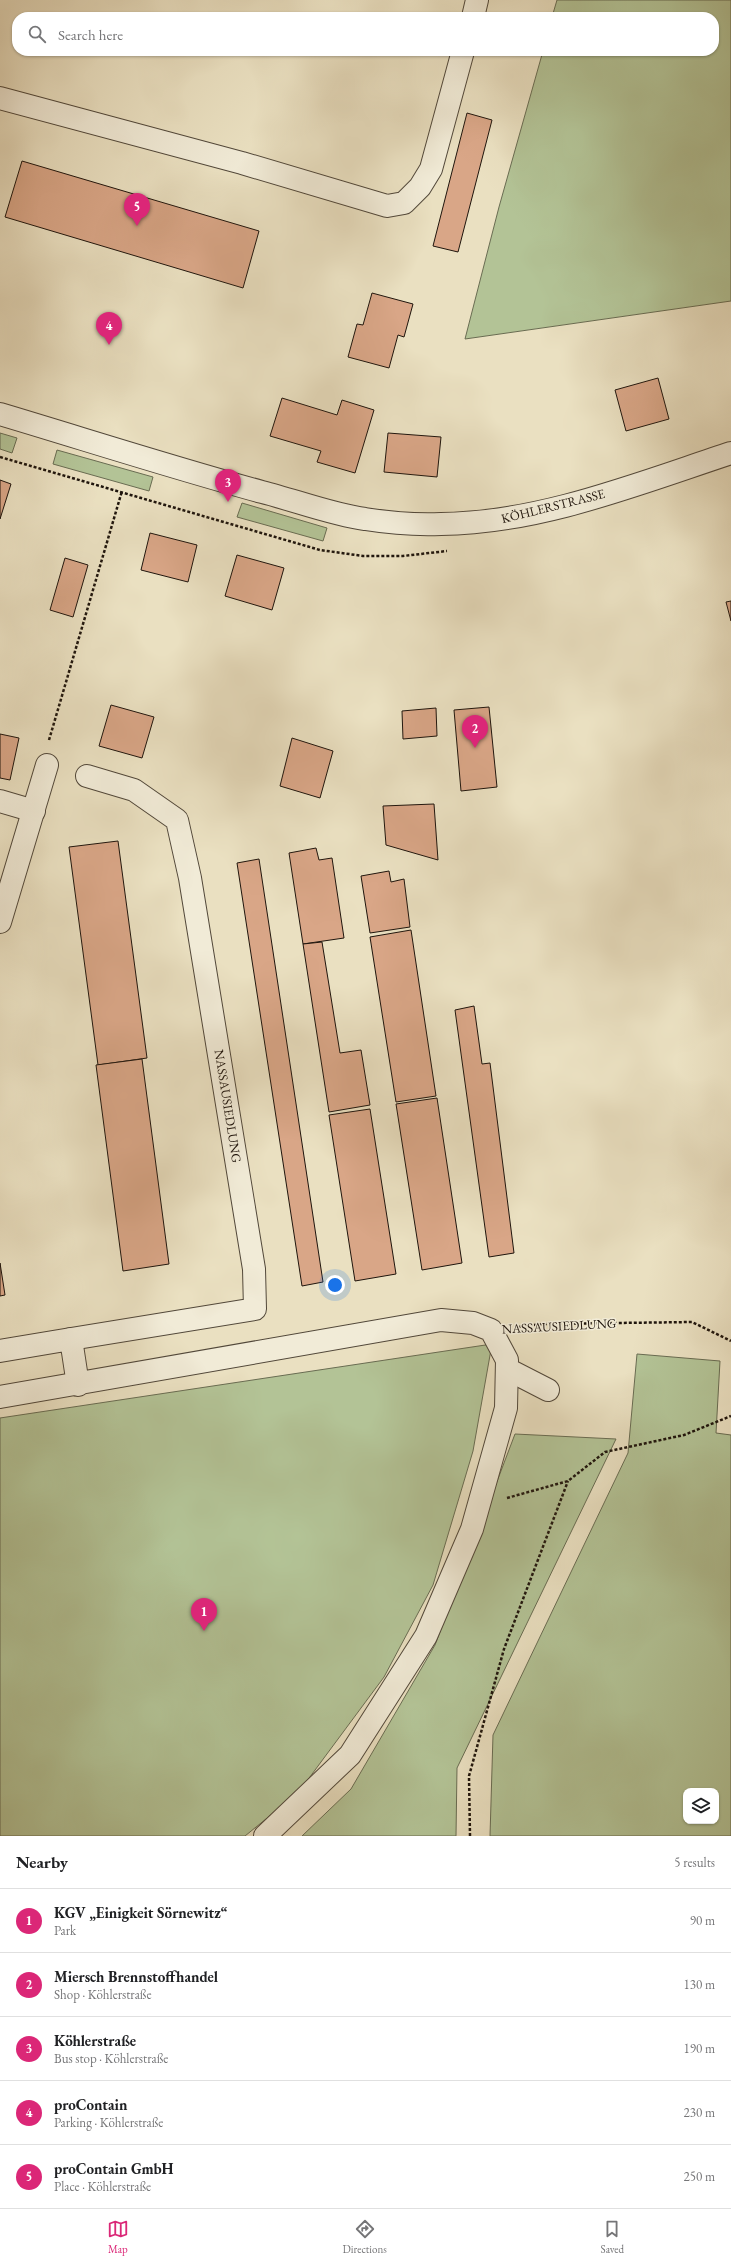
<!DOCTYPE html>
<meta charset="utf-8">
<style>
body{margin:0;font-family:"EB Garamond",serif;background:#f6f6f6;color:#202124}
.controls{position:absolute;right:12px;bottom:12px;display:grid;overflow:hidden;border-radius:8px;box-shadow:0 1px 3px #0004}
.controls button{width:36px;height:36px;display:grid;place-items:center;padding:0;border:0;border-bottom:1px solid #e0e0e0;background:#fff;color:#202124;font:20px sans-serif}
.you{position:absolute;left:335px;top:1285px;width:14px;height:14px;margin:-10px;border:3px solid #fff;border-radius:50%;background:#1a73e8;box-shadow:0 0 0 6px #1a73e833}
.badge{display:grid;place-items:center;width:26px;height:26px;border-radius:50%;background:#db2777;color:#fff;font-size:13px;font-weight:700}
.pin{position:absolute;translate:-50% -33px;filter:drop-shadow(0 1px 2px #0008)}
.pin::after{content:'';position:absolute;top:21px;width:14px;height:12px;background:inherit;clip-path:polygon(0 0,100% 0,50% 100%)}
.list{margin:0;padding:0;list-style:none}
h2{display:flex;justify-content:space-between;align-items:center;height:52px;margin:0;padding:0 16px;font-size:17px}
h2 small{font-size:13px;font-weight:400;color:#757577}
.list li{display:grid;grid-template-columns:26px 1fr auto;gap:12px;align-items:center;box-sizing:border-box;height:64px;padding:0 16px;border-top:1px solid #e0e0e0}
.list b{display:block;font-size:15px;white-space:nowrap}
.list p{margin:0;font-size:13px;white-space:nowrap;color:#757577}
.list em{font-size:13px;font-style:normal;color:#757577}
.icon{flex:none;width:22px;height:22px;fill:none;stroke:currentColor;stroke-width:2;stroke-linecap:round;stroke-linejoin:round}
.map{position:relative;flex:none;width:731px;height:1836px;overflow:hidden}
.search{position:absolute;background:#fff;box-shadow:0 1px 3px #0004;left:12px;right:12px;top:12px;height:44px;display:flex;align-items:center;gap:10px;box-sizing:border-box;padding:0 14px;border-radius:16px;color:#757577;font-size:15px}
.sheet{height:372px;background:#fff}
nav{display:flex;justify-content:space-around;align-items:center;box-sizing:border-box;height:56px;border-top:1px solid #e0e0e0;background:#fff;font-size:11px;color:#757577}
nav a{display:grid;justify-items:center;gap:2px}
nav .on{color:#db2777}
.map>svg:first-child{display:block}
</style>
<div class="map">
<svg width="731" height="1836" viewBox="0 0 731 1836">
<rect width="100%" height="100%" fill="#eae0c1"/>
<filter id="stains"><feTurbulence type="fractalNoise" baseFrequency=".005" numOctaves="4"/><feColorMatrix values="0 0 0 0 .2 0 0 0 0 .09 0 0 0 0 .02 0 0 0 .5 -.17"/></filter>
<radialGradient id="worn" r=".72"><stop offset=".6" stop-color="#630" stop-opacity="0"/><stop offset="1" stop-color="#630" stop-opacity=".3"/></radialGradient>
<g fill="#b3c396" stroke="#696c52" fill-rule="evenodd">
<path d="M 557,0 L 731,0 L 731,301 L 465,339 L 499,207 L 543,51 L 714,51 L 714,17 L 552,17 Z"/>
<path d="M 0,433 L 17,438 L 12,453 L 0,449 Z"/>
<path d="M 57,450 L 153,477 L 149,491 L 53,464 Z"/>
<path d="M 242,503 L 327,528 L 323,541 L 237,517 Z"/>
<path d="M 492,1344 L 473,1451 L 433,1585 L 384,1677 L 298,1793 L 245,1836 L 0,1836 L 0,1418 Z"/>
<path d="M 637,1354 L 720,1361 L 716,1433 L 731,1435 L 731,1836 L 490,1836 L 493,1735 L 628,1453 ZM 686,1791 L 716,1791 L 716,1821 L 686,1821 Z"/>
<path d="M 515,1434 L 616,1439 L 457,1768 L 456,1836 L 302,1836 L 351,1789 L 435,1645 Z"/>
</g>
<g fill="#d9a687" stroke="#1f150d">
<path d="M 467,113 L 492,120 L 458,252 L 433,246 Z"/>
<path d="M 22,161 L 259,231 L 243,288 L 5,217 Z"/>
<path d="M 372,293 L 413,304 L 404,337 L 398,335 L 389,368 L 348,357 L 357,324 L 363,325 Z"/>
<path d="M 658,378 L 669,419 L 626,431 L 615,390 Z"/>
<path d="M 282,398 L 337,415 L 342,400 L 374,410 L 355,473 L 317,462 L 321,451 L 270,436 Z"/>
<path d="M 388,433 L 441,437 L 437,477 L 384,472 Z"/>
<path d="M 0,480 L 11,484 L 0,519 Z"/>
<path d="M 150,533 L 197,545 L 188,582 L 141,570 Z"/>
<path d="M 237,555 L 284,568 L 272,610 L 225,596 Z"/>
<path d="M 65,558 L 88,565 L 73,617 L 50,610 Z"/>
<path d="M 731,601 L 731,621 L 726,602 Z"/>
<path d="M 111,705 L 154,717 L 142,758 L 99,746 Z"/>
<path d="M 489,707 L 497,787 L 461,791 L 454,710 Z"/>
<path d="M 436,708 L 437,736 L 403,739 L 402,711 Z"/>
<path d="M 0,734 L 19,738 L 10,780 L 0,778 Z"/>
<path d="M 292,738 L 333,751 L 320,798 L 280,786 Z"/>
<path d="M 434,804 L 438,860 L 386,845 L 383,806 Z"/>
<path d="M 118,841 L 147,1058 L 98,1065 L 69,847 Z"/>
<path d="M 316,848 L 319,860 L 332,858 L 344,938 L 303,944 L 289,853 Z"/>
<path d="M 259,859 L 323,1282 L 302,1286 L 237,863 Z"/>
<path d="M 389,871 L 391,882 L 404,879 L 410,927 L 370,933 L 361,876 Z"/>
<path d="M 411,930 L 436,1096 L 396,1102 L 370,937 Z"/>
<path d="M 322,942 L 340,1053 L 361,1050 L 370,1105 L 329,1112 L 303,944 Z"/>
<path d="M 474,1006 L 482,1064 L 490,1063 L 514,1253 L 489,1257 L 455,1010 Z"/>
<path d="M 142,1059 L 169,1264 L 123,1271 L 96,1065 Z"/>
<path d="M 437,1098 L 462,1263 L 422,1270 L 396,1104 Z"/>
<path d="M 370,1109 L 396,1274 L 355,1281 L 329,1115 Z"/>
<path d="M 0,1263 L 5,1295 L 0,1296 Z"/>
</g>
<g fill="none" stroke-linecap="round" stroke-linejoin="round">
<g stroke="#52483a" stroke-width="24">
<g id="minor">
<path d="M 473,17 L 477,0"/>
<path d="M 0,98 L 242,163 L 387,206 L 404,203 L 420,187 L 431,169 L 463,51"/>
<path d="M 0,414 C 87,440 174,468 262,492 C 294,500 333,515 365,519 C 390,523 416,525 441,524 C 540,523 637,484 731,453"/>
<path d="M 0,801 L 34,811"/>
<path d="M 0,922 L 47,765"/>
<path d="M 71,1339 L 255,1309 L 254,1269 L 190,878 L 177,820 L 134,790 L 87,776"/>
<path d="M 0,1351 L 71,1339 L 78,1385"/>
<path d="M 507,1369 L 548,1390"/>
<path d="M 0,1397 L 441,1320 L 473,1323 L 491,1330 L 507,1360 L 506,1408 L 472,1529 L 426,1636 L 350,1755 L 265,1836"/>
</g>
</g>
<g stroke="#1f150d" stroke-width="2.5" stroke-dasharray="3 2" stroke-linecap="butt">
<path d="M 0,457 L 320,550 L 363,556 L 403,556 L 447,551"/>
<path d="M 49,740 L 122,491"/>
<path d="M 519,1327 L 542,1324 L 692,1322 L 731,1341"/>
<path d="M 507,1498 L 568,1481 L 605,1452 L 684,1435 L 731,1416"/>
<path d="M 470,1836 L 469,1776 L 504,1649 L 568,1481"/>
</g>
<use href="#minor" stroke="#f1ebd7" stroke-width="22"/>
</g>
<g text-anchor="middle" dominant-baseline="central" stroke-width="3" stroke-linejoin="round" paint-order="stroke">
<g font-size="13" fill="#1f150d" stroke="#f1ebd7">
<text transform="translate(553 506) rotate(-14)">KÖHLERSTRASSE</text>
<text transform="translate(228 1106) rotate(81)">NASSAUSIEDLUNG</text>
<text transform="translate(559 1326) rotate(-3)">NASSAUSIEDLUNG</text>
</g>
</g>
<rect width="100%" height="100%" filter="url(#stains)"/>
<rect width="100%" height="100%" fill="url(#worn)"/>
</svg>
<div class="controls">
<button><svg class="icon" aria-label="layers" viewBox="0 0 24 24"><path d="M12 4l9 5-9 5-9-5zM3 14l9 5 9-5"/></svg></button>
</div>
<div class="you"></div>
<div class="pin badge" style="left:204px;top:1631px">1</div>
<div class="pin badge" style="left:475px;top:748px">2</div>
<div class="pin badge" style="left:228px;top:502px">3</div>
<div class="pin badge" style="left:109px;top:345px">4</div>
<div class="pin badge" style="left:137px;top:226px">5</div>
<div class="search"><svg class="icon" aria-label="search" viewBox="0 0 24 24"><circle cx="10" cy="10" r="6"/><path d="M15 15l6 6"/></svg>Search here</div>
</div>
<section class="sheet">
<h2>Nearby<small>5 results</small></h2>
<ul class="list">
<li><span class="badge">1</span><div><b>KGV „Einigkeit Sörnewitz“</b><p>Park</p></div><em>90 m</em></li>
<li><span class="badge">2</span><div><b>Miersch Brennstoffhandel</b><p>Shop · Köhlerstraße</p></div><em>130 m</em></li>
<li><span class="badge">3</span><div><b>Köhlerstraße</b><p>Bus stop · Köhlerstraße</p></div><em>190 m</em></li>
<li><span class="badge">4</span><div><b>proContain</b><p>Parking · Köhlerstraße</p></div><em>230 m</em></li>
<li><span class="badge">5</span><div><b>proContain GmbH</b><p>Place · Köhlerstraße</p></div><em>250 m</em></li>
</ul>
</section>
<nav>
<a class="on"><svg class="icon" aria-label="map" viewBox="0 0 24 24"><path d="M3 6l6-2 6 2 6-2v14l-6 2-6-2-6 2zM9 4v14M15 6v14"/></svg>Map</a>
<a><svg class="icon" aria-label="directions" viewBox="0 0 24 24"><path d="M12 3l9 9-9 9-9-9zM9 14v-3h6M13 9l2 2-2 2"/></svg>Directions</a>
<a><svg class="icon" aria-label="saved" viewBox="0 0 24 24"><path d="M7 4h10v16l-5-4-5 4z"/></svg>Saved</a>
</nav>
